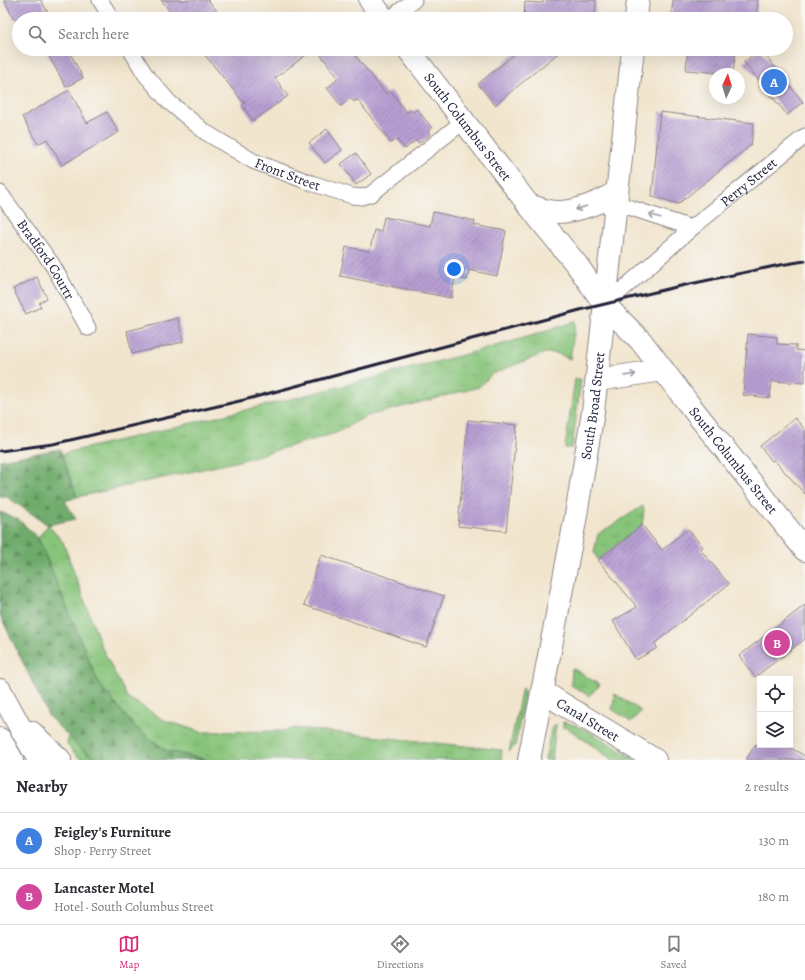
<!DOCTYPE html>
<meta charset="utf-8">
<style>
body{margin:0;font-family:Alegreya,serif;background:#f2f2f3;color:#2b2b33}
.controls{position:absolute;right:12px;bottom:12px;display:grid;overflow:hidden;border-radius:0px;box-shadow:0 4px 16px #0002}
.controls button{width:36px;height:36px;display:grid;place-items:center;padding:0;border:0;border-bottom:1px solid #e1e1e2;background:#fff;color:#2b2b33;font:20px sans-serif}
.compass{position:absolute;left:709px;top:68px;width:36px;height:36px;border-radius:50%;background:#fff;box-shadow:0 4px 16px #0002;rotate:4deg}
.you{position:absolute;left:454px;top:269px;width:14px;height:14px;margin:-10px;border:3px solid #fff;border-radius:50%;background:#1a73e8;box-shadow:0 0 0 6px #1a73e833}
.badge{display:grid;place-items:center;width:26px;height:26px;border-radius:50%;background:#db2777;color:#fff;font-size:13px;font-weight:700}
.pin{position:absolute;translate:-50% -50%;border:2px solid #fff;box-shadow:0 1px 4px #0006}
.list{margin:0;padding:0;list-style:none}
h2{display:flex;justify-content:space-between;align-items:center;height:52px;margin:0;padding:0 16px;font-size:17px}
h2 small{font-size:13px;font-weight:400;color:#7c7c81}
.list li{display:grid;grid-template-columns:26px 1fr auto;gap:12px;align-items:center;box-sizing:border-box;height:56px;padding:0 16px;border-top:1px solid #e1e1e2}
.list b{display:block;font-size:15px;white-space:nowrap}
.list p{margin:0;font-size:13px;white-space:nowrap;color:#7c7c81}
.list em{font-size:13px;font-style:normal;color:#7c7c81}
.icon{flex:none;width:22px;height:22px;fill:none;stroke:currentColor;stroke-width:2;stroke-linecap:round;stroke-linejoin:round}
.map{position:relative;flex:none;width:805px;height:760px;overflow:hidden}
.search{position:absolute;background:#fff;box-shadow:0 4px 16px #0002;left:12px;right:12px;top:12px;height:44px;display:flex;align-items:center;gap:10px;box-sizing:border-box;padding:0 14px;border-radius:22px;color:#7c7c81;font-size:15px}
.sheet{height:164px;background:#fff}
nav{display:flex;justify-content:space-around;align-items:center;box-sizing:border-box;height:56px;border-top:1px solid #e1e1e2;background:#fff;font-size:11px;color:#7c7c81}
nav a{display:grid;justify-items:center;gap:2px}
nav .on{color:#db2777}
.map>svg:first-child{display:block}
</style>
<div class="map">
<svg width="805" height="760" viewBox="0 0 805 760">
<defs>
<pattern id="grass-tufts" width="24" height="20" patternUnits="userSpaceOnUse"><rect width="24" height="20" fill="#88c47a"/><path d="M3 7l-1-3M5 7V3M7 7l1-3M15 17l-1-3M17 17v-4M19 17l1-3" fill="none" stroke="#75a86a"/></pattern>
<pattern id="forest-firs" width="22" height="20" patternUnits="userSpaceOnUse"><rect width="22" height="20" fill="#6eaa6a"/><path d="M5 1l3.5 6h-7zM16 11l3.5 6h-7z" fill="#5a8a58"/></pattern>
<pattern id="building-hatch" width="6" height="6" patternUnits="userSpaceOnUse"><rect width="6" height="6" fill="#b89fd3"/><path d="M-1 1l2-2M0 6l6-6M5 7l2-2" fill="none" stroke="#9581ac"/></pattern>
</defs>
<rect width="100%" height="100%" fill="#f6f6f2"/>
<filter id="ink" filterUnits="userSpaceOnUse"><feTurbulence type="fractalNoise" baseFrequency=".025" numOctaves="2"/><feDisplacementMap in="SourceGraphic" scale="8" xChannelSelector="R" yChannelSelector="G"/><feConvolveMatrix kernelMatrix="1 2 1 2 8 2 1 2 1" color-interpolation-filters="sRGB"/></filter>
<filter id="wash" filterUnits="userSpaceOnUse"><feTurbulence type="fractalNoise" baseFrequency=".012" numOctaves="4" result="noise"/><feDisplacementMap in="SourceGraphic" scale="16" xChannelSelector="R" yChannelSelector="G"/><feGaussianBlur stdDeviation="0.9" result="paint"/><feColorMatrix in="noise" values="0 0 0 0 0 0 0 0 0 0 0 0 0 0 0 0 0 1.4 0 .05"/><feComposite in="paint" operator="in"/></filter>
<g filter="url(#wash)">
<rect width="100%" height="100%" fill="#f2e5ce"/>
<g fill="url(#grass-tufts)" stroke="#55735a">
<path d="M 576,321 L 570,359 L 556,353 L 545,353 L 492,374 L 479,387 L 367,416 L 336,433 L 235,462 L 77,497 L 61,454 C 175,427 290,400 404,370 C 462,355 520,341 576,321 Z"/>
<path d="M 575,379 L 581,379 L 572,448 L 565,448 Z"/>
<path d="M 643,506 L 644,510 L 642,525 L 598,560 L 594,552 L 598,534 Z"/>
<path d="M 48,525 L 63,542 L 102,648 L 127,697 L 164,720 L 201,732 L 282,731 L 295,728 L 502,750 L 501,760 L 208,760 L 167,751 L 134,726 L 99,684 L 38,538 Z"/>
<path d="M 572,668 L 600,685 L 589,696 L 571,685 Z"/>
<path d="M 522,687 L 525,694 L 515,746 L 509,752 Z"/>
<path d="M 615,694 L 641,711 L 631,722 L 612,709 Z"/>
<path d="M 563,722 C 584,725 618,749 636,760 L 613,760 L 566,727 L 563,728 Z"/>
<path d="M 556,724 L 552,760 L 545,760 L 551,730 Z"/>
<path d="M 68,736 L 80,748 L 98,760 C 77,760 80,759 67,745 Z"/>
</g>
<g fill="url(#forest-firs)" stroke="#486652">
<path d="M 60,449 L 77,497 L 65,501 L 76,519 L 48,525 L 7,497 L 0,497 L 0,460 Z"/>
<path d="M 0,512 L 18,519 L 38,538 L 99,684 L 134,726 L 167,751 L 208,760 L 98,760 L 80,748 L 49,717 L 0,615 Z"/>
</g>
<g id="blocks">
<g fill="url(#building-hatch)">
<path d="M 4,0 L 41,0 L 51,19 L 14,19 Z"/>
<path d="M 161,0 L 208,0 L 223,19 L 176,19 Z"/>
<path d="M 543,0 L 596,0 L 595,19 L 524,19 L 525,2 L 543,3 Z"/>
<path d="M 673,0 L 758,0 L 756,19 L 671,19 Z"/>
<path d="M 45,49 L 68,49 L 83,78 L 66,87 Z"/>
<path d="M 200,49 L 314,49 L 275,78 L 288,96 L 253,121 L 242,105 L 244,103 Z"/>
<path d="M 316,49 L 350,49 L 386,94 L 391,91 L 407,113 L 411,110 L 413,112 L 417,109 L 432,128 L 428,131 L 430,135 L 419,143 L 416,140 L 405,149 L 396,139 L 391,143 L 357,99 L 354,102 L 351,98 L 341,106 L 327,88 L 337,80 L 336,79 L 338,77 Z"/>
<path d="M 521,49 L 563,49 L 495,105 L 478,84 Z"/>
<path d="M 688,49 L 736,49 L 733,74 L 686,70 Z"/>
<path d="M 760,49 L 803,102 L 787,115 L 744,62 Z"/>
<path d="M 69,90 L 87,123 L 107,112 L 119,132 L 62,165 L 47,139 L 38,144 L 22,117 Z"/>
<path d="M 660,112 L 754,123 L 751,145 L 678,204 L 652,196 Z"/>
<path d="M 327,129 L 342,150 L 325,163 L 309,143 Z"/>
<path d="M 356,153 L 371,174 L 356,185 L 341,164 Z"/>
<path d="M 433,212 L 475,221 L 474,225 L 506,231 L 497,276 L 469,270 L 467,280 L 455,278 L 451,298 L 340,276 L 346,247 L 370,251 L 374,230 L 381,232 L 384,217 L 430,226 Z"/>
<path d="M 37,277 L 47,298 L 39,303 L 41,307 L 26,314 L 13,289 Z"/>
<path d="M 178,318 L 183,342 L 132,354 L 127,331 Z"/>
<path d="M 748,334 L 777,337 L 777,344 L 796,345 L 796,350 L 805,351 L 805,383 L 772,381 L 770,398 L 743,395 Z"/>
<path d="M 795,418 L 805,430 L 805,494 L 774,460 L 772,461 L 760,446 Z"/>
<path d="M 468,420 L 517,425 L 506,531 L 458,526 Z"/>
<path d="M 642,525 L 662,550 L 688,529 L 703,547 L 700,549 L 729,584 L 655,643 L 657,648 L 636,660 L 613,621 L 637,607 L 598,560 Z"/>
<path d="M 321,555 L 444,596 L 426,647 L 304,605 Z"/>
<path d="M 805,605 L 805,639 L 755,677 L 739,656 Z"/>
<path d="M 755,745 L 786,745 L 805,756 L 805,760 L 746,760 Z"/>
</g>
</g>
</g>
<g filter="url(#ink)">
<use href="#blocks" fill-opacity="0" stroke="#8a8484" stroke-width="1"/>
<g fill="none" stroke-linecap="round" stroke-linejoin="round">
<g stroke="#8a8484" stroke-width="17">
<g id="street">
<path d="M 100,0 L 112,19"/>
<path d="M 390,19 L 414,0"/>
<path id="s1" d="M 130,49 L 145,74 L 169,102 L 205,132 L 253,161 L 311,183 L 352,196 L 362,197 L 371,194 L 464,121"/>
<path id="s2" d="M 0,193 L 52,264 L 88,328"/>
<path d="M 616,203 L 692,228"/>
<path id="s3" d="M 605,305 L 692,228 L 805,136"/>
</g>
</g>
<g stroke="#8a8484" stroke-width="24">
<g id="secondary">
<path d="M 370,0 L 384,19"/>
<path d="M 636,19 L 638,0"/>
<path id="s4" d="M 408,49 L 541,221 L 577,265 L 605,305 L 641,341 L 688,403 L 805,550"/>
<path d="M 528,205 C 538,208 548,212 558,212 C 576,212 602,202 616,192"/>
<path d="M 597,380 L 663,370"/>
<path id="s5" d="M 542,691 L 564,705 L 655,760"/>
<path id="s6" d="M 529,760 L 575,521 L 593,412 L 633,49"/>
</g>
</g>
<g stroke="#8a8484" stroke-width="24">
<g id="highway">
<path d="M 0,690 L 20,727 L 39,760"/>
<path d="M 31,732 L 60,760"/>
<path d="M 0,739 L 12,760"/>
</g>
</g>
<use href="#street" stroke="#fff" stroke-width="15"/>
<use href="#secondary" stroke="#fff" stroke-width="22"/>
<use href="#highway" stroke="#fff" stroke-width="22"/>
<path stroke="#22223b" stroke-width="3" d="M 0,451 L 53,444 L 244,400 L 580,310 L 676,287 L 780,265 L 805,261"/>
</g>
<defs><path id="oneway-shaft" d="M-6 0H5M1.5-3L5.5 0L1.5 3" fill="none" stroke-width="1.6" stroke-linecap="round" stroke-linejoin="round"/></defs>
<g stroke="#9c9ca7">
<use href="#oneway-shaft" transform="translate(581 208) rotate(161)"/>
<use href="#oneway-shaft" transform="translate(655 216) rotate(-162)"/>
<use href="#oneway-shaft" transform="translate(630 375) rotate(-8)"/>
</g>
</g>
<g text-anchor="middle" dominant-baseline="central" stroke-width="3" stroke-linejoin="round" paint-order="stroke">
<g font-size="14" fill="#22223b" stroke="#f6f6f2">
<text stroke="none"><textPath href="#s4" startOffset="98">South Columbus Street</textPath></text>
<text stroke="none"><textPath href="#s1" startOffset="206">Front Street</textPath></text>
<text stroke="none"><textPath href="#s3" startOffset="189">Perry Street</textPath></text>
<text stroke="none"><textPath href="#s2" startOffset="81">Bradford Courtr</textPath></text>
<text stroke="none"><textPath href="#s6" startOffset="360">South Broad Street</textPath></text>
<text stroke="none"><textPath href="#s4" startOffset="525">South Columbus Street</textPath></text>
<text stroke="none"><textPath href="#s5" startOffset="54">Canal Street</textPath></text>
</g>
</g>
</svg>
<div class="controls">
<button><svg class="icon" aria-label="locate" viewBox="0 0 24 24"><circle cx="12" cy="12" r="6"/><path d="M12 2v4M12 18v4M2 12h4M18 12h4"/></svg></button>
<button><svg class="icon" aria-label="layers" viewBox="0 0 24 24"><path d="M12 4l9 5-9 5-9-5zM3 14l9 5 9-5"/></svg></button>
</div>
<svg class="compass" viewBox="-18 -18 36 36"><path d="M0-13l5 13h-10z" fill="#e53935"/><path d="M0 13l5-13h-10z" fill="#7c7c81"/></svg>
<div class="you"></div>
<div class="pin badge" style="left:774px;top:82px;background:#3f7fe0">A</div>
<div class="pin badge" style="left:777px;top:643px;background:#d1479c">B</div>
<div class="search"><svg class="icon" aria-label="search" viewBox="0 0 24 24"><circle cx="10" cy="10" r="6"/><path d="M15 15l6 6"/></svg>Search here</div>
</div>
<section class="sheet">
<h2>Nearby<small>2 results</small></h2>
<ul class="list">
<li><span class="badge" style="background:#3f7fe0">A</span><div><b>Feigley's Furniture</b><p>Shop · Perry Street</p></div><em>130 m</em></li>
<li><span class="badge" style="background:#d1479c">B</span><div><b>Lancaster Motel</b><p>Hotel · South Columbus Street</p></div><em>180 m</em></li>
</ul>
</section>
<nav>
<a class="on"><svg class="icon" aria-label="map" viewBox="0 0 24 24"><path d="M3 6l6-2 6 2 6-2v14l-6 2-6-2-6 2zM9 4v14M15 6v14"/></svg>Map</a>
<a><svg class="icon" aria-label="directions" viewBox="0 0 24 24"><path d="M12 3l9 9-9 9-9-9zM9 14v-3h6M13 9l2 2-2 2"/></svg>Directions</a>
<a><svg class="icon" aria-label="saved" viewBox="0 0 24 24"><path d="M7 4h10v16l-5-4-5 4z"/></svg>Saved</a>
</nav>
